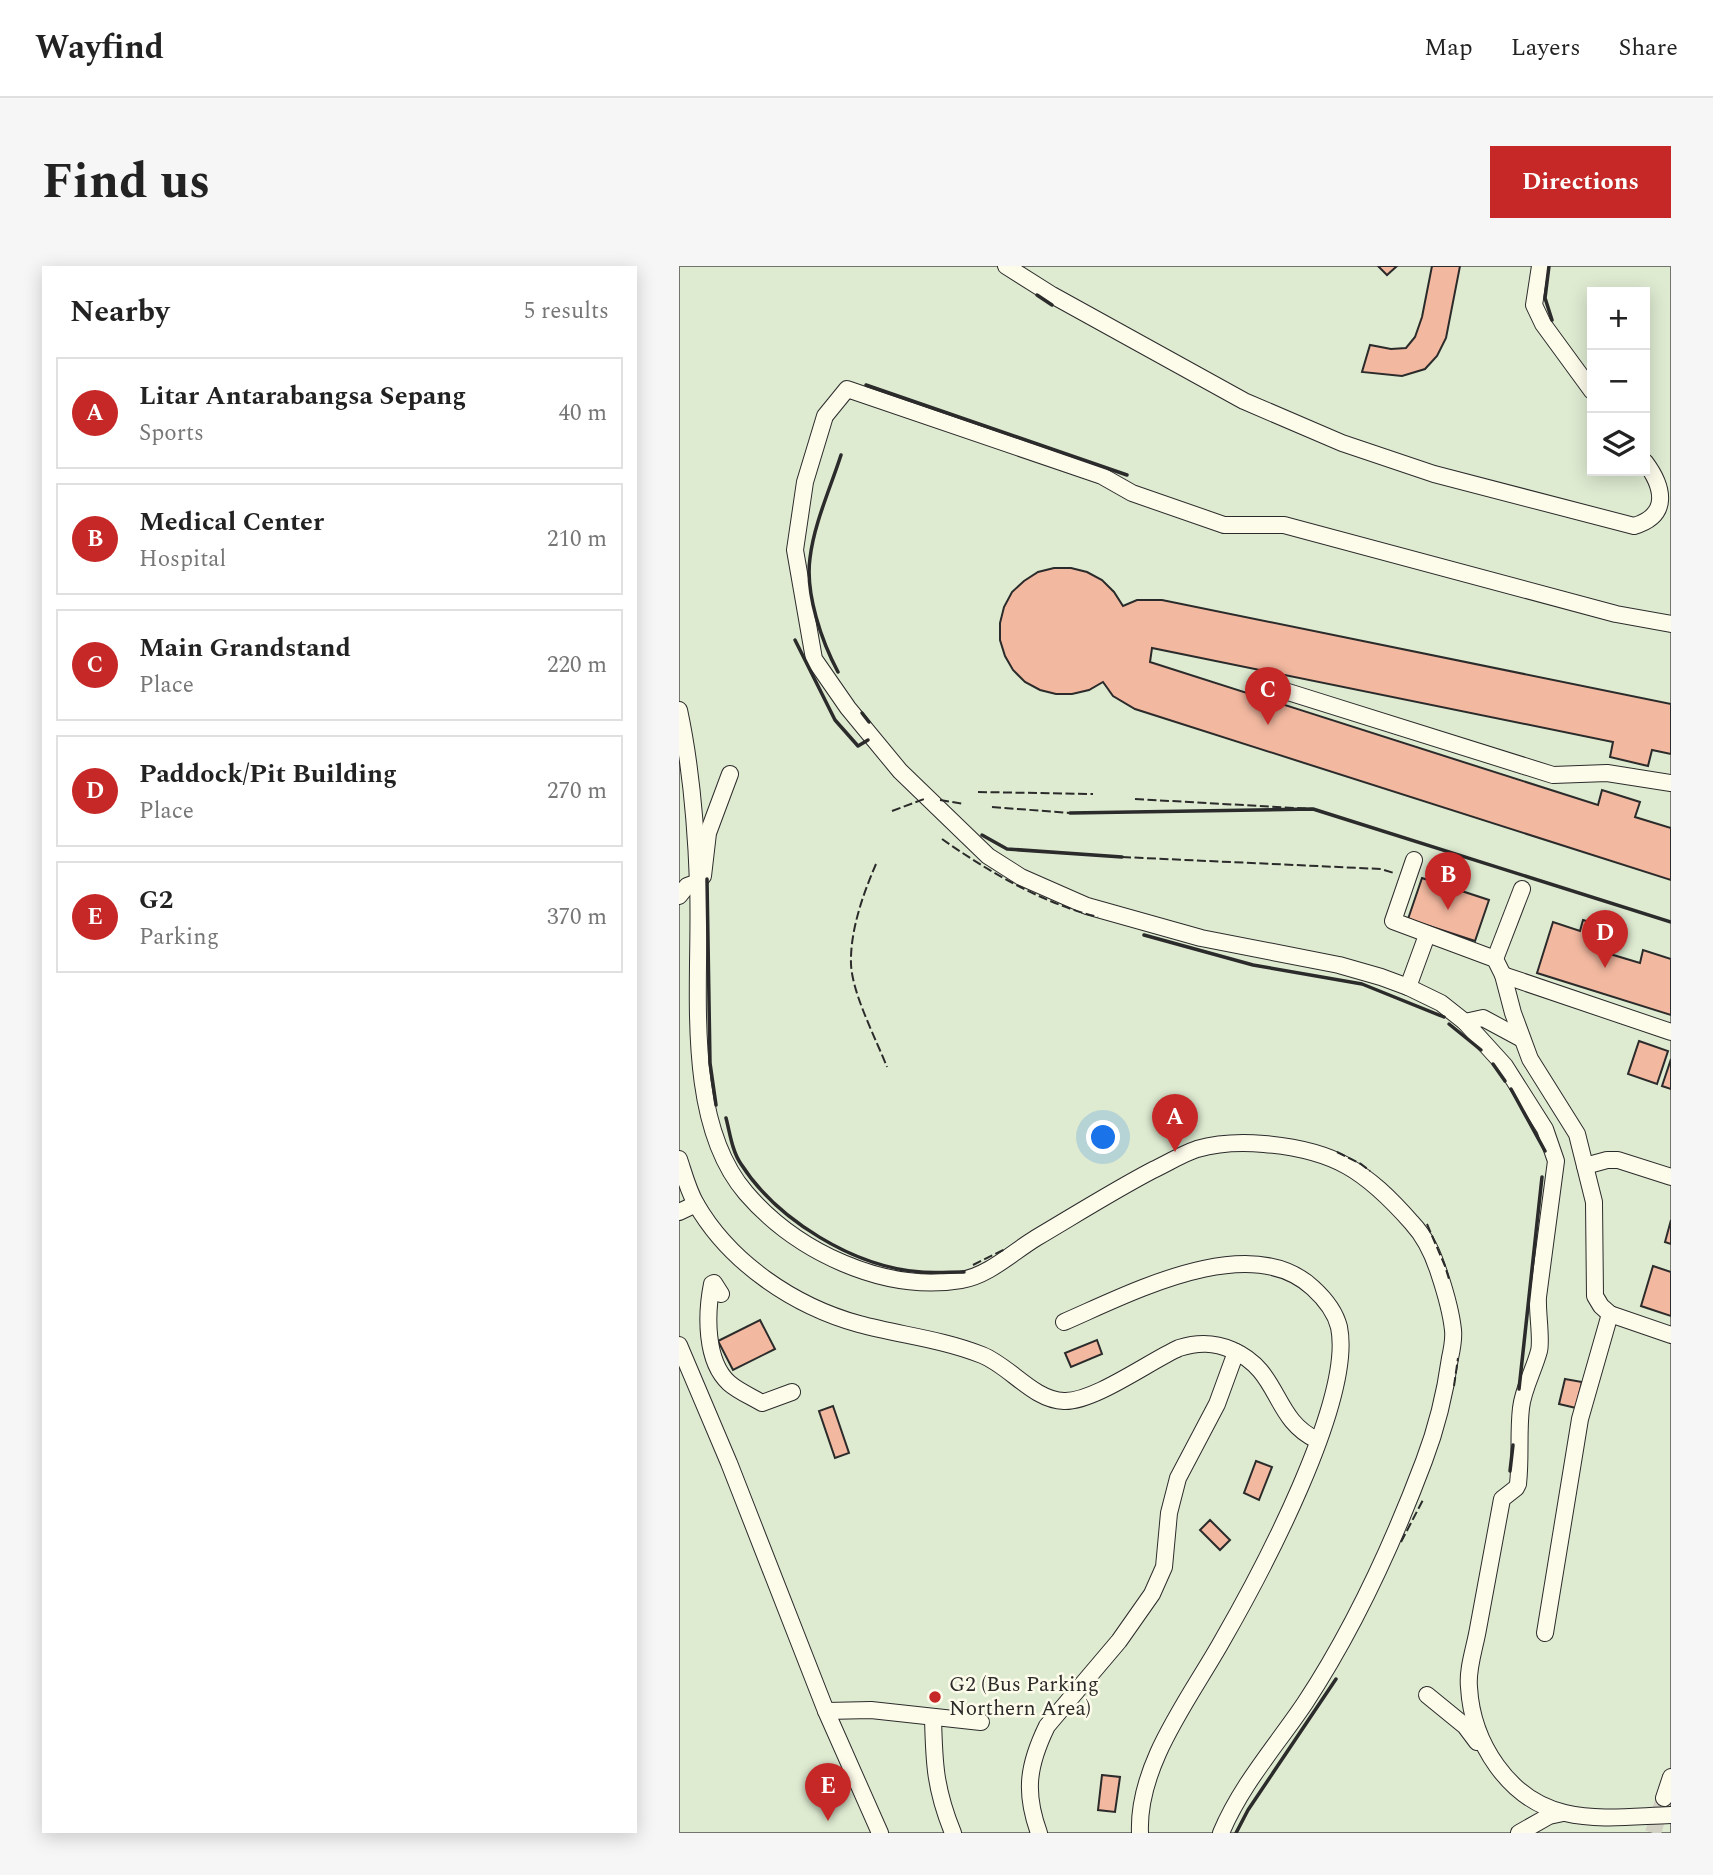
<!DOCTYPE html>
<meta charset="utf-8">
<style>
body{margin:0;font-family:Spectral,serif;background:#f6f6f6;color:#222}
.controls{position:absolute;right:21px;top:21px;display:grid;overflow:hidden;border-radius:0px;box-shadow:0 4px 18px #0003}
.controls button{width:63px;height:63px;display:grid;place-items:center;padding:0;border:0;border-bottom:2px solid #e0e0e0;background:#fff;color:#222;font:35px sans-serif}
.you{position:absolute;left:425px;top:872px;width:24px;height:24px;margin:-18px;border:5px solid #fff;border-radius:50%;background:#1a73e8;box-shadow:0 0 0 10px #1a73e833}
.badge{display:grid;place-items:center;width:46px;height:46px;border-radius:50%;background:#c62828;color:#fff;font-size:23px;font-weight:700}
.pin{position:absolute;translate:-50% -58px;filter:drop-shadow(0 2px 4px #0008)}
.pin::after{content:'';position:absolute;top:37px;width:24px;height:21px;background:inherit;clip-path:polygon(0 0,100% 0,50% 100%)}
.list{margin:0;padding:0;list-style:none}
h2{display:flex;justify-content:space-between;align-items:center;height:91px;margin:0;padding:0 28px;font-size:30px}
h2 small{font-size:23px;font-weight:400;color:#767676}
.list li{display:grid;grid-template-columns:46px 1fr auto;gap:21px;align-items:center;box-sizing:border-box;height:112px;margin:0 14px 14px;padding:0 14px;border:2px solid #e0e0e0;border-radius:0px}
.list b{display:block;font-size:26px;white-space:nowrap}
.list p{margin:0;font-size:23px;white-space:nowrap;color:#767676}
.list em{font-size:23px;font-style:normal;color:#767676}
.icon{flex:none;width:38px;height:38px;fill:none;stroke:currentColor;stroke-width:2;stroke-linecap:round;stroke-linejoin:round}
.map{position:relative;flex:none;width:992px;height:1567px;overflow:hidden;border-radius:0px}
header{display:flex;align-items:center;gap:42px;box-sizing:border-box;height:98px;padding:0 35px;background:#fff;border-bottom:2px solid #e0e0e0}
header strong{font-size:33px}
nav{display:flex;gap:38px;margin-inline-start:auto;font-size:24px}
.intro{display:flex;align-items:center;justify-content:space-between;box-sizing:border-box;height:168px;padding:0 42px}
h1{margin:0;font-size:49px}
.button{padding:18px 32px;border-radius:0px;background:#c62828;color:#fff;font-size:24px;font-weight:700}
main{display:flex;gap:42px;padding:0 42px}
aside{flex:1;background:#fff;border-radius:0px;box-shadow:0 4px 18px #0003}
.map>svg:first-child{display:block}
</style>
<header>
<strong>Wayfind</strong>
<nav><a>Map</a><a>Layers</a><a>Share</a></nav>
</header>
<div class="intro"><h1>Find us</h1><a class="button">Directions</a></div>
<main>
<aside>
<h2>Nearby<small>5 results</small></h2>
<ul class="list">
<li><span class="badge">A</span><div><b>Litar Antarabangsa Sepang</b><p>Sports</p></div><em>40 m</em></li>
<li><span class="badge">B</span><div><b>Medical Center</b><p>Hospital</p></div><em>210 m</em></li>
<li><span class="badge">C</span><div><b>Main Grandstand</b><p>Place</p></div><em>220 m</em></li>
<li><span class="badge">D</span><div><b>Paddock/Pit Building</b><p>Place</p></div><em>270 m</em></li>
<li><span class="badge">E</span><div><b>G2</b><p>Parking</p></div><em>370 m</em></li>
</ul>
</aside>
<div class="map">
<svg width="992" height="1567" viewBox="0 0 992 1567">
<rect width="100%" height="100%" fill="#fdfbea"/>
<path fill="#deebd1" stroke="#74746e" stroke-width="2" fill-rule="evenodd" d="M 0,0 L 992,0 L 992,1567 L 0,1567 ZM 913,26 L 966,26 L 966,205 L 913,205 Z"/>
<g fill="#f2b8a0" stroke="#2b2b2b" stroke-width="2">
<path d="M 699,0 L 718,0 L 708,9 Z"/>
<path d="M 753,0 L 781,0 L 767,72 L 758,90 L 746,103 L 723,110 L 683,106 L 691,79 L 712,83 L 727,82 L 736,71 L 743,51 Z"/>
<path d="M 375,302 L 392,302 L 408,306 L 423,314 L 435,326 L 444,340 L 458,334 L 483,334 L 992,438 L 992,488 L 973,484 L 969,500 L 931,491 L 934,476 L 473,382 L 471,396 L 919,539 L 923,524 L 961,536 L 956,551 L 992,562 L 992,614 L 456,443 L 434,430 L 424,416 L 410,424 L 393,428 L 377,428 L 361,424 L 346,416 L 334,404 L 326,390 L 321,374 L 321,357 L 325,341 L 333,326 L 345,315 L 359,306 Z"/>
<path d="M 743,612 L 810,634 L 796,675 L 729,653 Z"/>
<path d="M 904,654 L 931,662 L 928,673 L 935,675 L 931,688 L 961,697 L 964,684 L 992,693 L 992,749 L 858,707 L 874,656 L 901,665 Z"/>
<path d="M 960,775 L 989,785 L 978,818 L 949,808 Z"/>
<path d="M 992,793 L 992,823 L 983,820 Z"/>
<path d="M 992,954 L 992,978 L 986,976 Z"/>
<path d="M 974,1000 L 992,1006 L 992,1050 L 962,1040 Z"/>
<path d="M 81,1054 L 96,1083 L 54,1104 L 39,1075 Z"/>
<path d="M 418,1074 L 423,1088 L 392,1101 L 386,1087 Z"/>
<path d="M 886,1113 L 903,1116 L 897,1142 L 880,1138 Z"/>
<path d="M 154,1140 L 170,1187 L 156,1192 L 140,1145 Z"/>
<path d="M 577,1195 L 593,1201 L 580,1234 L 565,1227 Z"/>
<path d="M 531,1254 L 551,1274 L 541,1284 L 521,1264 Z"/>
<path d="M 423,1509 L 441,1511 L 436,1546 L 419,1544 Z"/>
</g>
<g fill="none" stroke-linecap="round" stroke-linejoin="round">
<path stroke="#d3d1c4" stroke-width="16" stroke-dasharray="16 8" stroke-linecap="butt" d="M 974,1567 L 985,1532"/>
<g stroke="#2b2b2b" stroke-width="18">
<g id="minor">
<path d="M 327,0 L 373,29 L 565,135 L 663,177 L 755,208 L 955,260 C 992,249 984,220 966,196"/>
<path d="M 861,0 L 855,39 L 864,58 L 913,125"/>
<path d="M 992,358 L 937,348 L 605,259 L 545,259 L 453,227 L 423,210 L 168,123 L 146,150 L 126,216 L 116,284 L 135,393 L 169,442 L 221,505 L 309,590 L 342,611 L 408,640 L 522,672 L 660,699 L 702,711 L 729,721 L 762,737 L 786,756 L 826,800 L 866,863 L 877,895 L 859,1031 C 858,1046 863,1074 860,1085 C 855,1104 844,1123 842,1142 C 839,1168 842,1191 839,1218 L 837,1222 L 823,1233 C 815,1276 807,1320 799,1363 C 796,1381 788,1403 790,1421 C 793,1476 829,1534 886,1547 C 920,1555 957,1550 992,1549"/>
<path d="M 590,420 L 874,509 L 928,507 L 992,517"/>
<path d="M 0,444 C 12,500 17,560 19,617 C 23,710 2,852 67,927 C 117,985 204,1027 282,1014 C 309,1010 334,986 357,972 C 396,949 434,925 474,904 C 489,897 503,888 518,883 C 539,877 563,876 585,878 C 656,884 687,905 733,957 C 747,972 754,988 760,1007 C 766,1025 772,1045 774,1064 C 775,1073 773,1083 771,1092 C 766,1128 758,1161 745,1195 C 713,1280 676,1361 626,1437 C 597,1480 562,1519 542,1567"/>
<path d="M 735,594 L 714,655 L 816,693 L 824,709 L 834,747 L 851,793 L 898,868 L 915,936 L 916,1030 L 922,1040 L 931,1048 L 992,1069"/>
<path d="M 0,630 L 8,620 L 19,616 L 24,610 L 29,567 L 51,508"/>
<path d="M 816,693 L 843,623"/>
<path d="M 824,709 L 992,766"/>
<path d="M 729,721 L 748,669"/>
<path d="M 786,756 L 804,752 L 843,773"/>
<path d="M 0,893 C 5,908 9,924 17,938 C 51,997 115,1040 180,1058 C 220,1069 263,1073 303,1089 C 331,1100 354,1134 385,1135 C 415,1136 471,1095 500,1082 C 519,1076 535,1076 553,1084 C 602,1105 593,1153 638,1174"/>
<path d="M 906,900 L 928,894 L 939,894 L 992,911"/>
<path d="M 0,946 L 17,938"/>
<path d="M 42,1028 L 35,1017 L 33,1018 C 27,1048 26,1095 50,1117 C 59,1125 73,1131 83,1137 L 113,1126"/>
<path d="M 385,1056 C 450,1028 571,963 634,1022 C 646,1033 656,1045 660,1061 C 675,1134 581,1309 543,1375 C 511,1432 458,1499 461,1567"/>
<path d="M 0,1079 L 50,1197 L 147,1445 L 201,1567"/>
<path d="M 866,1367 L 901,1153 L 931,1048"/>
<path d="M 748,1429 L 786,1460 L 798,1476"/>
<path d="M 147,1445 L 192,1444 L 302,1456"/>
<path d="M 254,1451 C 255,1497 256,1523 274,1567"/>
<path d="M 985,1532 L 992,1511"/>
<path d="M 360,1567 C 345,1526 349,1499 368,1460 L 440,1375 L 473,1328 L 485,1301 L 490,1247 L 499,1212 L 538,1138 L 557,1086"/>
<path d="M 840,1567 L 870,1550 L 884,1547"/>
</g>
</g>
<use href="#minor" stroke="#fdfbea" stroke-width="16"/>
<g stroke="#2b2b2b" stroke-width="2" stroke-dasharray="9 3.5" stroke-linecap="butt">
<path d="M 299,526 L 414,528"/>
<path d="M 456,533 L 634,543"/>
<path d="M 261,534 L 285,538"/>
<path d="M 313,541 L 391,547"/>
<path d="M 213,545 L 245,533"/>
<path d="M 263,573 C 310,606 363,637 419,651"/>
<path d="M 443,591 L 702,603 L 715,607"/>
<path d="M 197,598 C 184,628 171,665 172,698 C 173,727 197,773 208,801"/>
<path d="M 658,886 L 682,898 L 691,905"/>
<path d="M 748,958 L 766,1000 L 770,1013"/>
<path d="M 294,999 L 326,983"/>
<path d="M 775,1120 L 779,1092"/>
<path d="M 722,1276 L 745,1232"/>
</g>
<g stroke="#2b2b2b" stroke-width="3.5">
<path d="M 870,0 L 866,32 L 873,54"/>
<path d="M 358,29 L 373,39"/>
<path d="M 187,119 L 448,209"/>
<path d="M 116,374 L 156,454 L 179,480 L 189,474"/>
<path d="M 159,406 C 143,376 126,328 131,292 C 135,258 151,223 162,189"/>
<path d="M 183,447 L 190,456"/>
<path d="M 391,547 L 634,543 L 992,656"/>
<path d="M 303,569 L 328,583 L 443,591"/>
<path d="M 28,613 L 31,797 L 37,839"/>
<path d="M 465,669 L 574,699 L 683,718 L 765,751"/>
<path d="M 770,758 L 802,784"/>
<path d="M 814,798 L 826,815"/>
<path d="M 832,823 L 866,885"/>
<path d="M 47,852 C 51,867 53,885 62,898 C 98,954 175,1001 242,1006 C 256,1007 271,1006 285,1006"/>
<path d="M 840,1123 L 863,911"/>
<path d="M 831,1205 L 834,1179"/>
<path d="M 557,1567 L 569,1544 L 657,1413"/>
</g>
</g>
<circle fill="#c62828" stroke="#fdfbea" stroke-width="2.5" cx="256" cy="1431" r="7"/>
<g text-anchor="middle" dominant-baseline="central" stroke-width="5" stroke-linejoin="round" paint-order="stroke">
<g font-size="21" fill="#2b2b2b" stroke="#fdfbea" text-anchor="start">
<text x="270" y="1419">G2 (Bus Parking<tspan x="270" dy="24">Northern Area)</tspan></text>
</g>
</g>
</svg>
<div class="controls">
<button>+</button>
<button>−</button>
<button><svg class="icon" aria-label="layers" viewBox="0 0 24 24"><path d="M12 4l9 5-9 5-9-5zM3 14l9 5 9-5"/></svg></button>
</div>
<div class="you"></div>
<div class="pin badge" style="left:496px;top:886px">A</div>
<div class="pin badge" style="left:769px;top:644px">B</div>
<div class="pin badge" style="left:589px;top:459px">C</div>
<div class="pin badge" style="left:926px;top:702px">D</div>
<div class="pin badge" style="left:149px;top:1555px">E</div>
</div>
</main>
